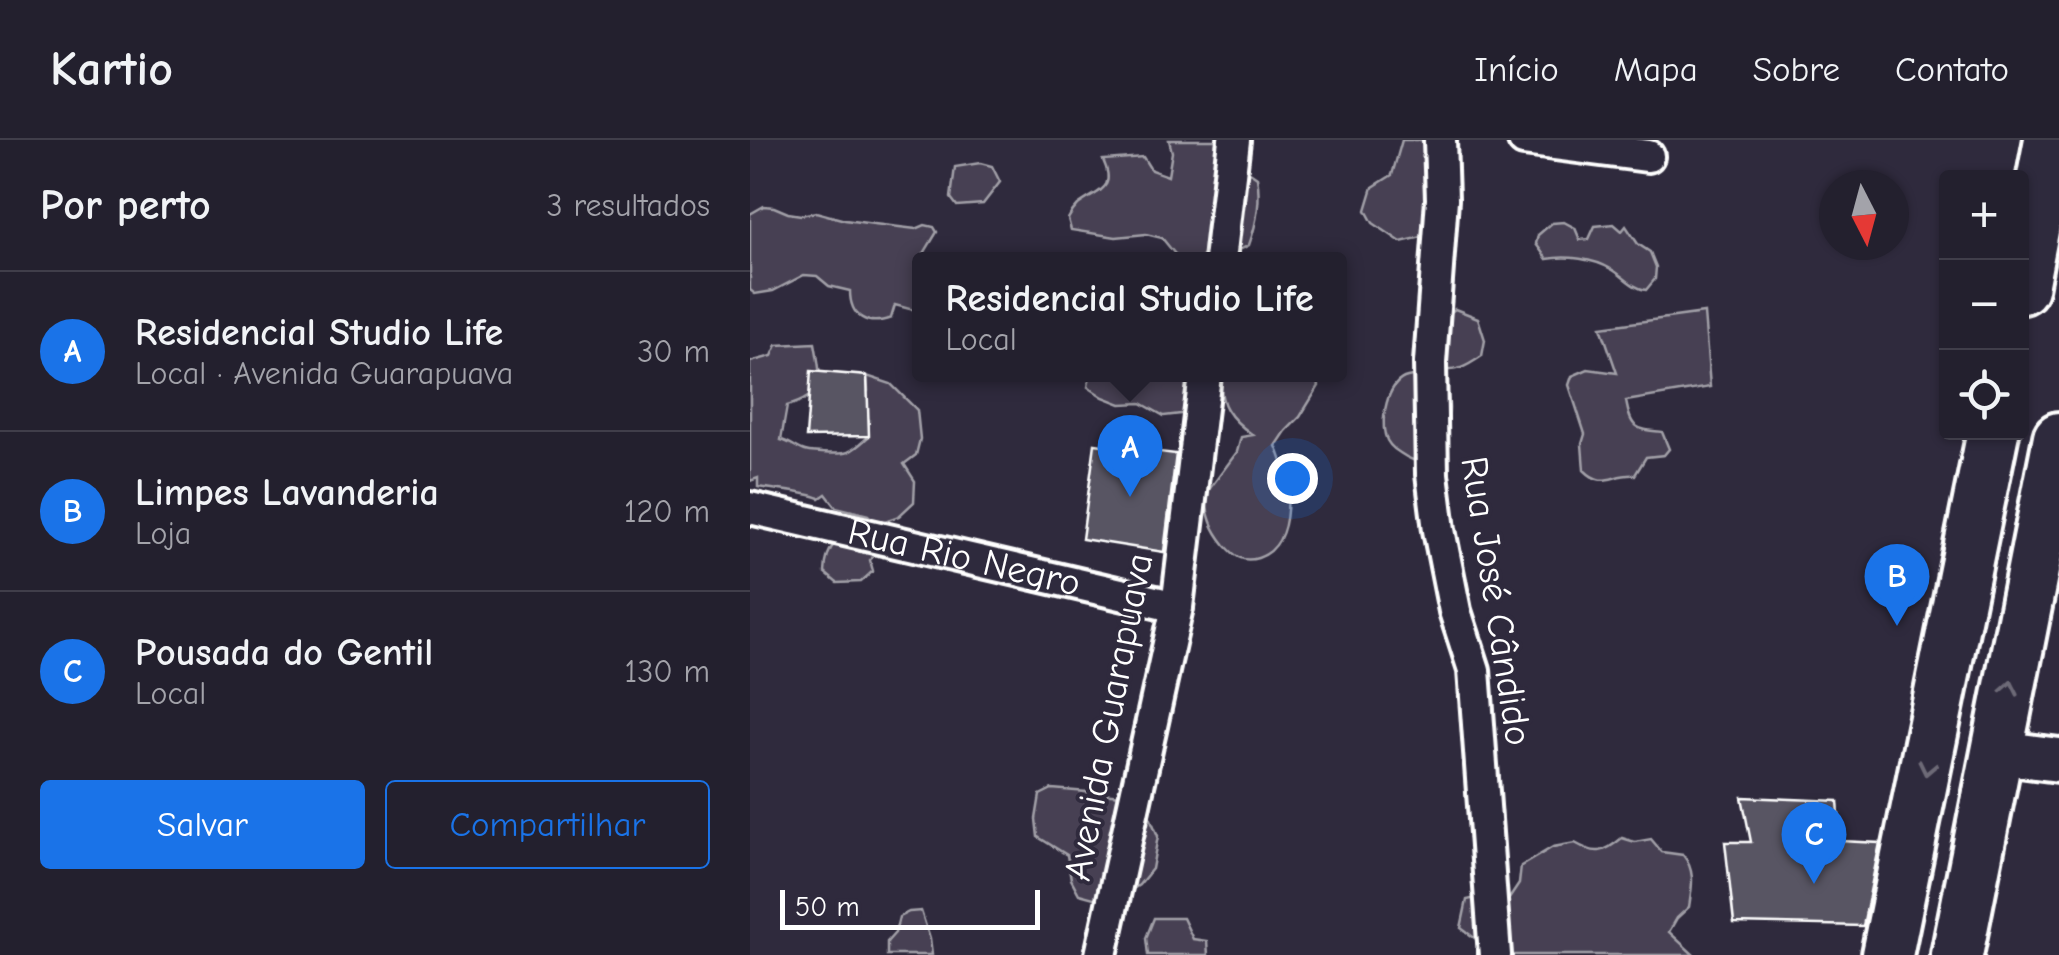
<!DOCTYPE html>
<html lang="pt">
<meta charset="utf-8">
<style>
body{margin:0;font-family:"Comic Neue",sans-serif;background:#2f2d3a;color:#f1f3f6}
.controls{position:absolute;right:30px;top:30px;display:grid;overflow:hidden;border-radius:10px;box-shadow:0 2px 8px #0004}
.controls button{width:90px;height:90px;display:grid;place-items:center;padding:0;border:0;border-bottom:2px solid #403e4a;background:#23202e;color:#f1f3f6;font:50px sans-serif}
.compass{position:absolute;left:1069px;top:30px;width:90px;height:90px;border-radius:50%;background:#23202e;box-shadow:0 2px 8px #0004;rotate:174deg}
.scale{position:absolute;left:30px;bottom:25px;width:260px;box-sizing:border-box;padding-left:10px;border:5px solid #fff;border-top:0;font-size:28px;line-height:35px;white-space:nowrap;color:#fff;-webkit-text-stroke:8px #2f2a3d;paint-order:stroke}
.you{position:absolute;left:542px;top:338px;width:35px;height:35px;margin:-25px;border:8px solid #fff;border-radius:50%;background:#1a73e8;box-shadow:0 0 0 15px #1a73e833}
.badge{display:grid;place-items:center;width:65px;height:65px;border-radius:50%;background:#1a73e8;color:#fff;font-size:32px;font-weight:700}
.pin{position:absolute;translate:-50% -82px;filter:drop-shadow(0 2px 5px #0008)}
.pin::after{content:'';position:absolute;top:52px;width:35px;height:30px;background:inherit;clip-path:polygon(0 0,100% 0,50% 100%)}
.popup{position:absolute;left:162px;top:112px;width:435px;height:130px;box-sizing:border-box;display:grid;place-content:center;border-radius:10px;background:#23202e;filter:drop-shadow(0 2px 8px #0005);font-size:32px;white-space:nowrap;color:#a3a3aa}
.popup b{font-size:38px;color:#f1f3f6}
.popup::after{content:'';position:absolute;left:50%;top:100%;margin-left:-20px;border:20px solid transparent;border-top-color:#23202e}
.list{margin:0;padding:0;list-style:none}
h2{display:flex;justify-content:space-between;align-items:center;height:130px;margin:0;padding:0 40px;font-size:42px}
h2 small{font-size:32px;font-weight:400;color:#a3a3aa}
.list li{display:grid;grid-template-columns:65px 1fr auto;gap:30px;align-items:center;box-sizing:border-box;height:160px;padding:0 40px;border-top:2px solid #403e4a}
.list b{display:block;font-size:38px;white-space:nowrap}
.list p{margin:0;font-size:32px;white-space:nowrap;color:#a3a3aa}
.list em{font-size:32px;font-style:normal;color:#a3a3aa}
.actions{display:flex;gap:20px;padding:30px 40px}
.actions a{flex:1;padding:22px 0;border:2px solid #1a73e8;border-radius:10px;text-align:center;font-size:35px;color:#1a73e8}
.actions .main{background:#1a73e8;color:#fff}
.icon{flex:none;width:55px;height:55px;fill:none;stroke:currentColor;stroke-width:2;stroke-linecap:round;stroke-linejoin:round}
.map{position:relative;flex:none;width:1309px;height:815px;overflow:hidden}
header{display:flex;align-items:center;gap:60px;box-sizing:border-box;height:140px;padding:0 50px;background:#23202e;border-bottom:2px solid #403e4a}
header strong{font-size:48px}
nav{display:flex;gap:55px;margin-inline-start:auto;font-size:35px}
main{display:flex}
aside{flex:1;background:#23202e}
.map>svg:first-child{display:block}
</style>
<header>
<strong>Kartio</strong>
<nav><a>Início</a><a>Mapa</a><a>Sobre</a><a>Contato</a></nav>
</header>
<main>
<aside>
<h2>Por perto<small>3 resultados</small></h2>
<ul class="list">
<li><span class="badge">A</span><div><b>Residencial Studio Life</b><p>Local · Avenida Guarapuava</p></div><em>30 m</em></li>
<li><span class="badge">B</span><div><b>Limpes Lavanderia</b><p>Loja</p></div><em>120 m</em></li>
<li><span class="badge">C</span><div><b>Pousada do Gentil</b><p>Local</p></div><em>130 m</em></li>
</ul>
<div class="actions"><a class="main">Salvar</a><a>Compartilhar</a></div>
</aside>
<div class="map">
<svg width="1309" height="815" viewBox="0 0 1309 815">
<rect width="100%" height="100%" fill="#2f2a3d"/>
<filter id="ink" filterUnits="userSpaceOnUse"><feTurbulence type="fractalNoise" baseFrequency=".01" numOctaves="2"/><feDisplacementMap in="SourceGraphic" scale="20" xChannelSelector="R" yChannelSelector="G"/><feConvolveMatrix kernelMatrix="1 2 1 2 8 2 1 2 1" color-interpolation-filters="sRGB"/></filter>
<g filter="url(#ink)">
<g fill="#464152" stroke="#a2a0a8" stroke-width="2.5">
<path d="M 419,0 L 484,0 L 494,28 L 507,37 C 511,60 507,83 499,105 L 472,119 L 432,119 L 425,114 L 412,98 L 396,94 L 366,97 L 321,90 L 318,79 C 320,75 325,68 328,65 C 348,50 367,50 353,20 L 393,17 L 401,30 L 418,36 L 422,12 Z"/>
<path d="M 652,0 L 680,0 L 689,93 L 651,102 L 623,83 L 616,70 L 623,47 L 642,35 Z"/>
<path d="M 230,23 L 242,26 L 250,42 L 233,64 L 207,66 L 201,58 L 205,27 Z"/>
<path d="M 14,66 L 24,67 L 38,73 L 51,75 L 66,72 L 95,80 L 124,84 L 166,89 L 175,85 L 184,87 L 187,92 L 170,120 L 170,170 L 167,171 L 145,165 L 141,178 C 117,187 100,177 100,151 L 79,146 L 67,136 L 54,135 L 23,151 L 5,154 L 0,150 L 0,74 Z"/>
<path d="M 814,82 L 825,88 L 830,100 L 839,99 L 845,86 L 864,84 L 872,91 L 876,86 L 888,104 L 900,112 L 906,127 L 905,139 L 896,150 C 882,148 874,136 861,129 C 844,119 817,115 797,119 L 786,104 L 788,95 L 802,83 Z"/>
<path d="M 705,169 L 728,178 L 735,200 L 732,216 C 716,227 706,233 686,229 L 682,187 Z"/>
<path d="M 954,173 L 960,247 L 876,261 C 881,289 885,289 912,292 L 919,309 L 914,315 L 896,317 L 885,335 C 862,333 854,350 834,330 L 832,304 L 835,294 L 819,245 L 822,236 L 838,229 L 867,233 L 851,187 Z"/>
<path d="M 65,203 C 71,238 77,255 37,266 L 31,300 C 40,302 46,308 55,311 C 61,313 66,312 72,313 C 97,315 100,314 118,297 L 119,280 L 109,267 L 118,251 L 117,236 L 141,244 L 167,270 L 170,299 L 166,315 L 154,324 L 165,341 L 164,362 L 149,376 L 126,384 L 132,407 L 120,420 L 123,431 L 111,442 L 87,443 L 75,433 C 76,397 96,396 125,382 L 118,375 L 86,367 L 76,354 L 70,358 C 57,352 25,350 8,347 L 8,338 L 0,341 L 0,222 L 22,216 L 27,205 Z"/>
<path d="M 670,234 L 693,240 C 705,263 696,290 693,315 C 677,325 666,324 650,313 C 643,309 637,303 635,295 C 631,278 637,246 654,238 C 659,236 664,236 670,234 Z"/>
<path d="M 340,235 L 461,235 L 453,259 L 431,274 L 414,276 L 391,263 L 371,264 L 353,257 L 338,247 Z"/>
<path d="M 472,235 L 563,235 L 569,246 L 550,277 L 536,291 L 526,306 C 540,335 548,405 508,418 C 492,423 485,416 475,405 C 461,388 458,376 455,355 L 487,312 L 491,297 L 503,295 C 480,279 467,263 472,235 Z"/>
<path d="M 302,649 L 373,655 L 385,660 L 400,677 L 408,696 L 402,729 L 389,745 L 362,763 L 329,754 L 321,739 L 317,715 L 288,697 L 286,679 L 290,655 Z"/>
<path d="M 872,698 L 885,702 L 901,699 L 912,712 L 933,715 C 946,731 942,747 939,767 L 927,778 L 919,792 L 944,815 L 735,815 L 730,802 L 711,788 L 717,760 L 726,758 L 757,762 L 769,744 L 771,726 L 803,707 L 825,703 C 846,715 853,714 872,698 Z"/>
<path d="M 171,771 L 180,799 L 182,815 L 137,815 L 137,802 L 145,793 L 149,777 L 159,772 Z"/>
<path d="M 404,778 L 433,778 L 443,799 L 457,801 L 458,815 L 398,815 L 396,798 Z"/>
</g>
<g fill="#595564" stroke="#fff" stroke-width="2.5">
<path d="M 61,231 L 117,236 L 119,296 L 56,297 Z"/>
<path d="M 345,304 L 426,314 L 414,412 L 332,399 Z"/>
<path d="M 992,657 L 1088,661 L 1091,701 L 1130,703 L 1113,786 L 984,783 L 975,702 L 1001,702 Z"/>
</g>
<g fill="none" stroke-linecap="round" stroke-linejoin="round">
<g stroke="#fff" stroke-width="38">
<g id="street">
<path d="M 690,0 L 692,59 L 680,223 L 682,334 L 689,390 L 705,471 L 724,530 L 745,815"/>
<path d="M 774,0 L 898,16"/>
<path d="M 470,120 L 484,0"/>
<path id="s1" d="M 0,368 L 427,467"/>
<path d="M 351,815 L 427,467 L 455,235"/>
</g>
</g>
<g stroke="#fff" stroke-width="50">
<path id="secondary" d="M 1247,612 L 1309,620"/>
</g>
<g stroke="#fff" stroke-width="58">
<g id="primary">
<path d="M 1272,148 L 1300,0"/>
<path d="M 1137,815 L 1243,292"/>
<path d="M 1207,815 L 1309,298"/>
</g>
</g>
<use href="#street" stroke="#2f2a3d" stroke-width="30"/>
<use href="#secondary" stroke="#2f2a3d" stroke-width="42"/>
<use href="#primary" stroke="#2f2a3d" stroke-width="50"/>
</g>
<defs><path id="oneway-chevron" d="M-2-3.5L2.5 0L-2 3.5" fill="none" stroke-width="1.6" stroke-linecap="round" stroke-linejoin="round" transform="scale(2.5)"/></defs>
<g stroke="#6d6a77">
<use href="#oneway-chevron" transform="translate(1260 548) rotate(-79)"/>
<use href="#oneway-chevron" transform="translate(1177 628) rotate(102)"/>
</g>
</g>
<g text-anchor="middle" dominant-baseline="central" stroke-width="8" stroke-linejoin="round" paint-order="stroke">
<g font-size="38" fill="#fff" stroke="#2f2a3d">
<text stroke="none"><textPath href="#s1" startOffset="220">Rua Rio Negro</textPath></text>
<text transform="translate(746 461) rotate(81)">Rua José Cândido</text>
<text transform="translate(359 577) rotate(-79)">Avenida Guarapuava</text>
</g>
</g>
</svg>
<div class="controls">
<button>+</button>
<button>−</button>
<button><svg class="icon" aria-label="locate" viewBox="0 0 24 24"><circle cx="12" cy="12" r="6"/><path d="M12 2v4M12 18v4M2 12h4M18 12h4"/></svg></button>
</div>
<svg class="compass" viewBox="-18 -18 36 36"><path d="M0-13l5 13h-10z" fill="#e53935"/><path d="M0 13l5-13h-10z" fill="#a3a3aa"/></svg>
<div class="scale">50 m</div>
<div class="you"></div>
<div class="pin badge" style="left:380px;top:357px">A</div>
<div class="popup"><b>Residencial Studio Life</b>Local</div>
<div class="pin badge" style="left:1147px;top:486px">B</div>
<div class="pin badge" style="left:1064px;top:744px">C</div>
</div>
</main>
